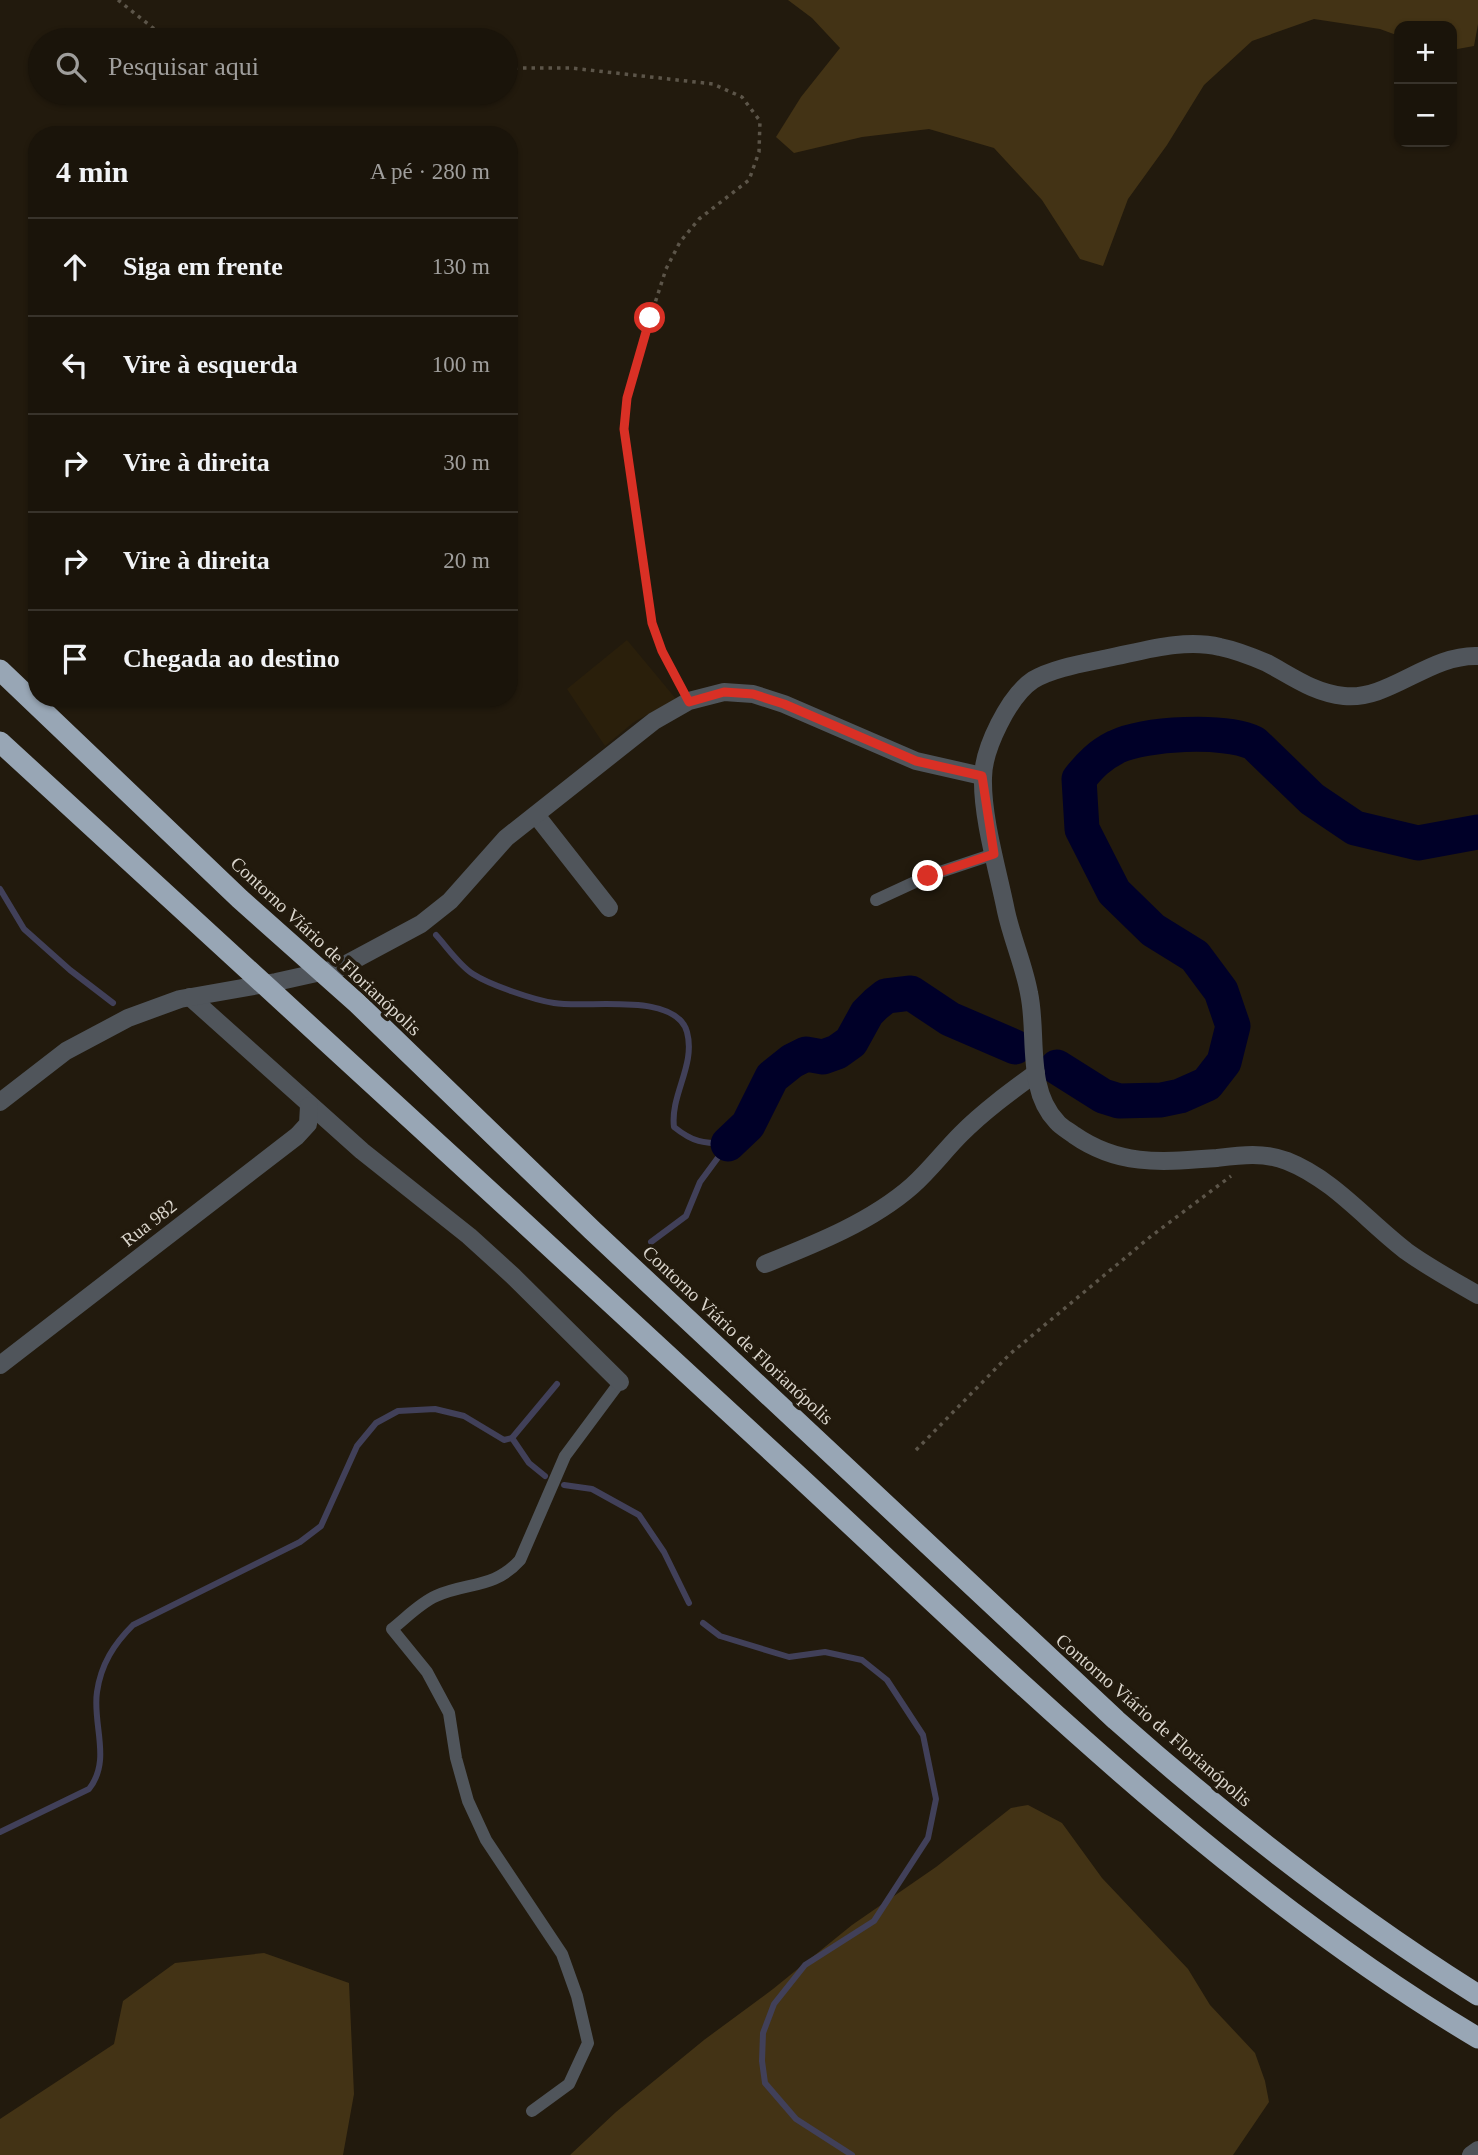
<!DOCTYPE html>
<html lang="pt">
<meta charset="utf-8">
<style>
body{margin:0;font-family:Georgia,serif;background:#272118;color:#f1f3f6}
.controls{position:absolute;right:21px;top:21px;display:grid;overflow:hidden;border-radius:14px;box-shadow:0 2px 5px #0004}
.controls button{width:63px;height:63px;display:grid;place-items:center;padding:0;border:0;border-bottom:2px solid #38332b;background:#1a140a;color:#f1f3f6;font:35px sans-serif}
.stop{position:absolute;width:21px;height:21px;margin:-16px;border:5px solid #d93025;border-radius:50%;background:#fff}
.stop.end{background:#d93025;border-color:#fff;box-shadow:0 2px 7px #0008}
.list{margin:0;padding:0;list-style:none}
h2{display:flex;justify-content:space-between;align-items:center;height:91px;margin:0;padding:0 28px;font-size:30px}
h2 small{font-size:23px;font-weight:400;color:#9f9e9c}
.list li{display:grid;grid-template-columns:46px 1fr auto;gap:21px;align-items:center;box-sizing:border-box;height:98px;padding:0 28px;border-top:2px solid #38332b}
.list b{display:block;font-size:26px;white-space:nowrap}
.list em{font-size:23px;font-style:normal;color:#9f9e9c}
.icon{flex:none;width:38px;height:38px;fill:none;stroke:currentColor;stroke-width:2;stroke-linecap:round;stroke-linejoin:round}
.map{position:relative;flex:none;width:1478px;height:2155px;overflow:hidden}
.search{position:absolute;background:#1a140a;box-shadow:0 2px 5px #0004;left:28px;top:28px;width:490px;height:77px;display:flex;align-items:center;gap:18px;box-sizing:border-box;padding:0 24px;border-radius:38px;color:#9f9e9c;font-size:26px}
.panel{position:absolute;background:#1a140a;box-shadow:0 2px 5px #0004;left:28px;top:126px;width:490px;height:581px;border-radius:28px}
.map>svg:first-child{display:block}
</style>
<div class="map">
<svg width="1478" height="2155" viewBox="0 0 1478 2155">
<rect width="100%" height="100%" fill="#221a0d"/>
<path fill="#2a1f0b" d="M 627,640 L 676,699 L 634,722 L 605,746 L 567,689 Z"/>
<g fill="#433315">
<path d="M 788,0 L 1478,0 L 1478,24 L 1474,46 L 1452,50 L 1452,26 L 1399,26 L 1399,36 L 1380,29 L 1314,19 L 1252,41 L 1204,85 L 1167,145 L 1128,199 L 1103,266 L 1080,259 L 1042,200 L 994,148 L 929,129 L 862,137 L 794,153 L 776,137 L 801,97 L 840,48 L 812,18 Z"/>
<path d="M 1028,1805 L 1062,1823 L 1102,1878 L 1188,1969 L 1210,2005 L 1255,2053 L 1265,2081 L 1269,2102 L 1233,2155 L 570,2155 L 616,2112 L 704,2040 L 773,1989 L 852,1925 L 936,1867 L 1011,1808 Z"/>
<path d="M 264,1953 L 349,1983 L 354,2094 L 343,2155 L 0,2155 L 0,2119 L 114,2044 L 123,2001 L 175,1963 Z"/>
</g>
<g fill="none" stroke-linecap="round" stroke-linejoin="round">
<g stroke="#414059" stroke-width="6">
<path d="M 0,889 L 24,929 L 70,970 L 113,1003"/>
<path d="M 436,935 C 447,947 459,965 473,974 C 490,985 534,1000 554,1003 C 586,1009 676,991 687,1032 C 696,1065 670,1095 674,1127 C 694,1143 703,1143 728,1144"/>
<path d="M 651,1242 L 686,1216 L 700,1182 L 728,1144"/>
<path d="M 512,1438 L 529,1463 L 545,1476"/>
<path d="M 564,1485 L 592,1489 L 639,1515 L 664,1552 L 689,1603"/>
<path d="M 703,1623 L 720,1636 L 789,1657 L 825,1652 L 862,1660 L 887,1680 L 923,1735 L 936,1799 L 928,1838 L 874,1921 L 805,1965 L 774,2004 L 763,2033 L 762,2061 L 765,2083 L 796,2119 L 852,2155"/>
<path d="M 0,1832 L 89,1789 C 112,1760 92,1724 97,1692 C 101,1664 114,1644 133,1625 L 300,1542 L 321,1526 L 357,1446 L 376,1423 L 398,1411 L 435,1409 L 464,1416 L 504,1440 L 512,1438 L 557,1384"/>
</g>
<g stroke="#000028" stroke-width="35">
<path d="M 1057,1067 L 1103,1096 L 1119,1101 L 1161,1100 L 1180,1096 L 1207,1084 L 1224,1062 L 1233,1026 L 1221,991 L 1195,956 L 1153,930 L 1114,892 L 1082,829 L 1079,779 C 1090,765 1100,755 1116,747 C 1146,733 1224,729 1254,743 L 1312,799 L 1355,828 L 1418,843 L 1478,832"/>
<path d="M 728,1144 L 748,1125 L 772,1077 L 792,1061 L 806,1054 L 823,1057 L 837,1052 L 851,1042 L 867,1013 L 876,1004 L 886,996 L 911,993 L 950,1019 L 1015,1047"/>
</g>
<g stroke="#5c5549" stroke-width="3.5" stroke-dasharray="3.5 5" stroke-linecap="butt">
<path d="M 118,0 L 168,40"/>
<path d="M 506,68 L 571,68 L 713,84 L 742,97 L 760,121 L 759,152 L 749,180 L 699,219 L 680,242 L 666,269 L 634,368 L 627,398 L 624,429 L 652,623 L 662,651 L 681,687"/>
<path d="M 916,1450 L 1010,1354 L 1150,1237 L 1231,1176"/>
</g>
<g stroke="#50555b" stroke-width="12">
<path d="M 876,900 L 928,876 L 994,854"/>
<path d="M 532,2111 L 569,2084 L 588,2043 L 577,1996 L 562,1954 L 486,1840 L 468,1801 L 456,1758 L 449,1713 L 427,1672 L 392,1629 C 406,1618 420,1603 436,1596 C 467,1582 494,1589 520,1560 L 565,1456 L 620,1382"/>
</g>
<g stroke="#50555b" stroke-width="18">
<path d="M 536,815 L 609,908"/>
<path d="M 190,997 L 362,1151 L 469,1236 L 513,1276 L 620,1382"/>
<path d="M 0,1102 L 66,1051 L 128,1018 L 180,999 L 276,982 L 339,968 L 421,924 L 450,901 L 506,838 L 654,721 L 689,701 L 724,692 L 753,694 L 784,704 L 916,761 L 982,776"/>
<path d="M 765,1264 C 815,1244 871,1222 912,1186 C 930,1170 944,1151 961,1134 C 984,1111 1010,1092 1036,1073"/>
<path d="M 0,1365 L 297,1136 L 308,1124 L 309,1106"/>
<path d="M 1471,2155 L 1478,2150"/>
</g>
<path stroke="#50555b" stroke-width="18" d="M 1478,656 C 1429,654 1389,701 1344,696 C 1314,693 1293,677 1267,663 C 1253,657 1235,650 1220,647 C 1184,638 1143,651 1108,658 C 1085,663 1053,668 1033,680 C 1009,696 983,749 983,778 C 982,818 998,871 1006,911 C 1012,939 1024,965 1029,993 C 1038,1034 1025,1089 1057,1122 C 1061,1127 1069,1131 1074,1135 C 1120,1167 1163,1162 1217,1158 C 1241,1155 1264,1152 1287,1161 C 1333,1179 1367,1221 1406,1251 C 1428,1267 1454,1281 1478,1295"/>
<g stroke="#98a6b5" stroke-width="21">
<path d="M 0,670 L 240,899 L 358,1004 L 592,1230 L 1116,1720 C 1230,1821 1349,1914 1478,1995"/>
<path d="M 0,742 C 265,984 530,1228 794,1472 C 1011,1673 1222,1885 1478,2038"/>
</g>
</g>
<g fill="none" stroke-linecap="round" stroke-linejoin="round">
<path stroke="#d93025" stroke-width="9" d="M 650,318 L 627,398 L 624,429 L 652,623 L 662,651 L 689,702 L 724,692 L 753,694 L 784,704 L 916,761 L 982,776 L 994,854 L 928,876"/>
</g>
<g text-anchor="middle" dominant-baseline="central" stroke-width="7" stroke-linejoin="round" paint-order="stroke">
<g font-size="19" fill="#dad5cc" stroke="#221a0d">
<text transform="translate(326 946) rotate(43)">Contorno Viário de Florianópolis</text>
<text transform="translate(149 1223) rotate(-38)">Rua 982</text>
<text transform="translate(738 1335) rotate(43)">Contorno Viário de Florianópolis</text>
<text transform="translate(1154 1720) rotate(41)">Contorno Viário de Florianópolis</text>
</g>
</g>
</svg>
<div class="controls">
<button>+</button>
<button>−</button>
</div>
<div class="stop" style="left:650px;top:318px"></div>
<div class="stop end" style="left:928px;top:876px"></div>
<div class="search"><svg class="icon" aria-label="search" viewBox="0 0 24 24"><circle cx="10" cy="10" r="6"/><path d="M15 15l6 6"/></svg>Pesquisar aqui</div>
<section class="panel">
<h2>4 min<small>A pé · 280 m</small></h2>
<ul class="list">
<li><svg class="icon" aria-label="ahead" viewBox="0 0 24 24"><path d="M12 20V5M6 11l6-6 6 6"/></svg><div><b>Siga em frente</b></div><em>130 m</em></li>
<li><svg class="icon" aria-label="left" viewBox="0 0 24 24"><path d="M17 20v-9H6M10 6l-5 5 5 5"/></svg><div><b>Vire à esquerda</b></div><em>100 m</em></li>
<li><svg class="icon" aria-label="right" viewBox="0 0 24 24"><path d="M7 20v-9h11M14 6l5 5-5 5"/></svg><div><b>Vire à direita</b></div><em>30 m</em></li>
<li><svg class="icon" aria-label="right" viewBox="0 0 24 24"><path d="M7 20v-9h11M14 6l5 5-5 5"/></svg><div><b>Vire à direita</b></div><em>20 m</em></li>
<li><svg class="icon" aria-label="arrive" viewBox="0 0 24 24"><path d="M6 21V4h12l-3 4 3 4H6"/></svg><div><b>Chegada ao destino</b></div></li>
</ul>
</section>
</div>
